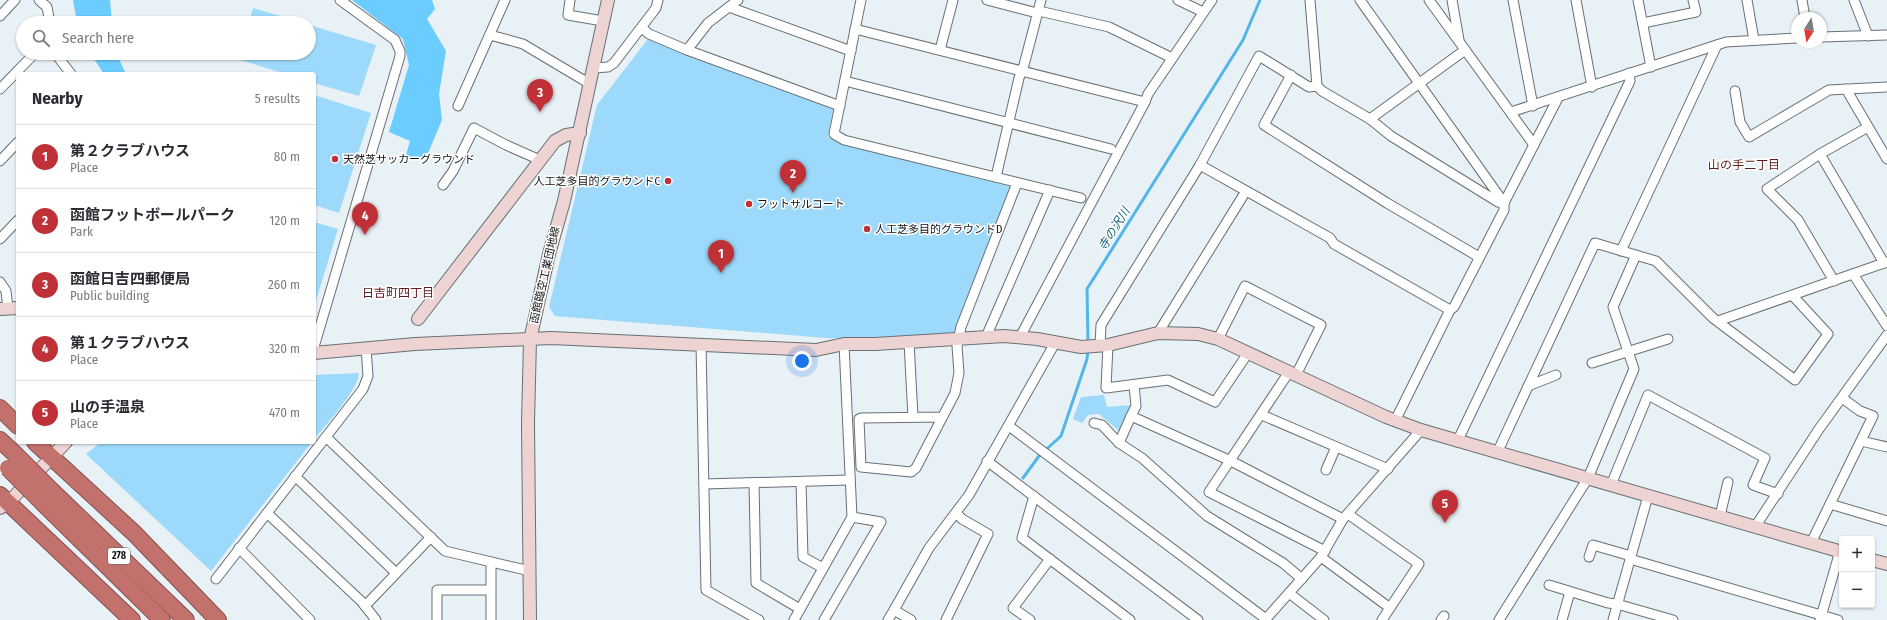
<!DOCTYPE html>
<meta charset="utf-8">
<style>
body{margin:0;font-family:"Fira Sans Condensed","Noto Sans JP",sans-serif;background:#f7f7f7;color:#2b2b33}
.controls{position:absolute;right:12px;bottom:12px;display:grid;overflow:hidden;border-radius:4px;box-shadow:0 1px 3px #0004}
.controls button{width:36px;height:36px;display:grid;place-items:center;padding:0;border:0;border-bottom:1px solid #e1e1e2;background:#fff;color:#2b2b33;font:20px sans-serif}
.compass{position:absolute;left:1791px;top:12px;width:36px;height:36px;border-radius:50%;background:#fff;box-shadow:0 1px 3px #0004;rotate:191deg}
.you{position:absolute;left:802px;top:361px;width:14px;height:14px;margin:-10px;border:3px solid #fff;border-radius:50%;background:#1a73e8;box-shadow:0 0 0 6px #1a73e833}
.badge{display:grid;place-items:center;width:26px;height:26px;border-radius:50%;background:#c03037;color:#fff;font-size:13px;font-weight:700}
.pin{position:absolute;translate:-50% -33px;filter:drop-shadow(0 1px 2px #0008)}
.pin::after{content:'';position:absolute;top:21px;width:14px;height:12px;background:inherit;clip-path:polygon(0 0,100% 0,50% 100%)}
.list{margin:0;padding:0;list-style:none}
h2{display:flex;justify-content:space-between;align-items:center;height:52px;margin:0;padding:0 16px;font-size:17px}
h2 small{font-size:13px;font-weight:400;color:#7c7c81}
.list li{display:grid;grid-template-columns:26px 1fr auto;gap:12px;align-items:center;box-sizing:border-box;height:64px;padding:0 16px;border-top:1px solid #e1e1e2}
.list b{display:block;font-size:15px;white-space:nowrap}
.list p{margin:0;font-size:13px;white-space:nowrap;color:#7c7c81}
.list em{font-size:13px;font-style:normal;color:#7c7c81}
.icon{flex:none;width:22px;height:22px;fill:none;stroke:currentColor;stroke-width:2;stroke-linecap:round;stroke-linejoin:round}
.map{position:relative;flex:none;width:1887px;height:620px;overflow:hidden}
.search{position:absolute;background:#fff;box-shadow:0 1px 3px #0004;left:16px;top:16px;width:300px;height:44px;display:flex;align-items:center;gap:10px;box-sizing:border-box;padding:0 14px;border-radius:22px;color:#7c7c81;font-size:15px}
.panel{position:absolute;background:#fff;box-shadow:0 1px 3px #0004;left:16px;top:72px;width:300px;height:372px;border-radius:4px}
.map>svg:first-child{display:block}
</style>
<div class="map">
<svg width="1887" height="620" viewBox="0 0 1887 620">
<rect width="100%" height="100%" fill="#e8f1f6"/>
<g fill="#9cd9fa">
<path d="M 253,8 L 303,23 L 249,23 Z"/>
<path d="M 309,25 L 376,45 L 359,96 L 314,83 L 314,74 L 286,74 L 237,59 L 239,53 L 309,53 Z"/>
<path d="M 648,39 L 687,55 L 832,107 L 833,111 L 828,137 L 843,144 L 1012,187 L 957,334 L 873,339 L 826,338 L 555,316 L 549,307 L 597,105 Z"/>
<path d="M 314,95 L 371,113 L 339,213 L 314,205 Z"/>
<path d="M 314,222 L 338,229 L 314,307 Z"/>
<path d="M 359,373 C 359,389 325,426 314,439 L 314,375 Z"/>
<path d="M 1104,395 L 1107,407 L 1131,405 L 1119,431 L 1099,414 L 1088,415 L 1082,423 L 1073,419 L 1081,397 Z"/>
<path d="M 101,442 L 312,442 L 211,571 L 86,454 Z"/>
</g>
<g fill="#6bcdff">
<path d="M 73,0 L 110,0 L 112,23 L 77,23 Z"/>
<path d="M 352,0 L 432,0 L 435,9 L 427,19 L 446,51 L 439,94 L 442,120 L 426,158 L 405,158 L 410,141 L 389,132 L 409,65 L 403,39 Z"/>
<path d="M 90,53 L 116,53 L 126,74 L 104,74 Z"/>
</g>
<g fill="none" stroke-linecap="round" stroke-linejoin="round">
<g stroke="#53b6e7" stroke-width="3">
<path d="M 1088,343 L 1087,289 L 1243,40 L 1260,0"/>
<path d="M 1023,478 L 1039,456 L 1061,436 L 1087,359 L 1088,349"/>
</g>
<g stroke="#687074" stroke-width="11">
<g id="street">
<path d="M 39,0 L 47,7 L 50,23"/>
<path d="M 570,0 L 568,15 L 603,21"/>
<path d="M 861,0 L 834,134 L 844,140 L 1081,198"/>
<path d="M 987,0 L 1037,13"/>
<path d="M 1178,0 L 1203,12"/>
<path d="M 1310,0 L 1317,86"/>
<path d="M 1360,0 L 1504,203"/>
<path d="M 1429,0 L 1534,145"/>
<path d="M 1452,0 L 1459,40"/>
<path d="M 1513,0 L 1533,106"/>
<path d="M 1576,0 L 1592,87"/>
<path d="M 1638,0 L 1651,67"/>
<path d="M 1747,0 L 1754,40"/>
<path d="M 1802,0 L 1805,18"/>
<path d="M 1854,0 L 1868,36"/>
<path d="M 729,7 L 851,51"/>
<path d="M 1039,11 L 1109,27 L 1172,58"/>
<path d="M 0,16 L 15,0"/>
<path d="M 1643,23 L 1696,12 L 1693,0"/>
<path d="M 642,28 L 649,34 L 687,50 L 840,106"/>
<path d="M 855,29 L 1145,102"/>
<path d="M 490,35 L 523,44 L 590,84"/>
<path d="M 1821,37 L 1887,35"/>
<path d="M 687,50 L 708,23 L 738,0"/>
<path d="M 940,50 L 953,0"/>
<path d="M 55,53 L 71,74"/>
<path d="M 593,68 L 608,67 L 614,63 L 656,8 L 658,0"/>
<path d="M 1291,75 L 1264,125 L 1387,203 L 1479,257"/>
<path d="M 845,81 L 1111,149"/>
<path d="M 0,89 L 35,53"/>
<path d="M 1846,89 L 1887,159"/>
<path d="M 1735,91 L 1740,122 L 1749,137 L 1829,90 L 1887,87"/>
<path d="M 458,106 L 505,0"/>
<path d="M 1511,112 L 1726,42 L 1797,38"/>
<path d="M 1370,119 L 1465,50"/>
<path d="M 1820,154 L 1884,263"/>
<path d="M 0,161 L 18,142"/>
<path d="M 1200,165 L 1330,238 L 1334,244 L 1450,310"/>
<path d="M 996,177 L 1019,78 L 1024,65 L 1041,0"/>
<path d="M 443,185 L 453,171 L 474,128 L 506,145 L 540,160"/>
<path d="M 0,239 L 18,220"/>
<path d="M 1621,251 L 1717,45"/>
<path d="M 1853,274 L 1887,326"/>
<path d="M 1834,281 L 1798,220 L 1767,189 L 1820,154 L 1868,127"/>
<path d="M 0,282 L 6,291 L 8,309"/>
<path d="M 1718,321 L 1887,262"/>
<path d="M 1158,333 L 1246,191"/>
<path d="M 986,337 L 1050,190"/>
<path d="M 1020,337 L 1145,102 L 1148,94 L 1212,0"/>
<path d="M 1218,339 L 1245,286 L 1321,325 L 1296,375"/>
<path d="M 909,342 L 913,417"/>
<path d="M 701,344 L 706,590 L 759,620"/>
<path d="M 1108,345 L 1106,388 L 1168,380 L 1215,402 L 1248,353"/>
<path d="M 1100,346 L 1101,325 L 1200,165 L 1259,56 L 1309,87 L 1317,86 L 1322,91 L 1370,119 L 1391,136 L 1498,202 L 1504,203"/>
<path d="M 314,347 L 400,56 L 400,51 L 395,40 L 340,0"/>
<path d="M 1592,363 L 1668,339"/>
<path d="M 1289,372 L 1209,492 L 1325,551"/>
<path d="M 1134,385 L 1136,406 L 1131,416 L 1231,461 L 1343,519"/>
<path d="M 1528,386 L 1556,375"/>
<path d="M 1262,415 L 1388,469"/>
<path d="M 1131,416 L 1119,443 L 1142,458 L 1207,516 L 1283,563 L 1302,579"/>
<path d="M 942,417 L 861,418 L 859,419 L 861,467 L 911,472 L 916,468 L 955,393 L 959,373 L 957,346 L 961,327 L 1017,183"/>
<path d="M 1395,421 L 1450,310 L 1454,307 L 1504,210 L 1504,203 L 1558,98"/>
<path d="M 1094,423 L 1102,425 L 1119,443"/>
<path d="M 1009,426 L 1266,619"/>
<path d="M 326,437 L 445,551 L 530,571"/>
<path d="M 1861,441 L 1887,447"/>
<path d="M 1457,442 L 1630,81 L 1629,73"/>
<path d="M 1497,453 L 1595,243 L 1656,261 L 1713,318 L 1795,380 L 1828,334 L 1793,296"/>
<path d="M 987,461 L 1198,620"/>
<path d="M 1326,470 L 1336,447"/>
<path d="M 295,476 L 396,573"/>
<path d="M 801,482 L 803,557 L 823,568"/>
<path d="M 754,483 L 756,583 L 800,609"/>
<path d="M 704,484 L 849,480"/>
<path d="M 1611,485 L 1648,395 L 1765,458 L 1753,485 L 1778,494"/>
<path d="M 1034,496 L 1022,538 L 1130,620"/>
<path d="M 1830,504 L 1887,521"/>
<path d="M 267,513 L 361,601 L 376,620"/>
<path d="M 1348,514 L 1419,564 L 1382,620"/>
<path d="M 1720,516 L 1728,482"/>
<path d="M 1755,527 L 1819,429 L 1887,335"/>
<path d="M 1811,543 L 1873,416 L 1860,411 L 1842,398"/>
<path d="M 239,548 L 310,620"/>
<path d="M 1321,557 L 1390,608"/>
<path d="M 1589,557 L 1593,545 L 1631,556"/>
<path d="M 1630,559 L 1838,620"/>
<path d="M 216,579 L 363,389 L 368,376 L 366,348"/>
<path d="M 1549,585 L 1608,603 L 1617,604 L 1673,620"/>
<path d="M 1289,593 L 1324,620"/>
<path d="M 365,606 L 431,537"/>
<path d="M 894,610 L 929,548 L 969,495 L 1055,343"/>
<path d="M 437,620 L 437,590 L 490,590"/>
<path d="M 491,620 L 491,562"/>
<path d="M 794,620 L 852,517 L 844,344"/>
<path d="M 824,620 L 881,522 L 852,517"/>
<path d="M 888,620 L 894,610 L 911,620"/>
<path d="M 946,620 L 988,534 L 962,519 L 956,513"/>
<path d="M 1030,620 L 1013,608 L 1050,559"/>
<path d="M 1265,620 L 1321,557 L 1343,519 L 1421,430"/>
<path d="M 1441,620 L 1444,616"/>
<path d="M 1499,620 L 1588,478 L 1634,369 L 1613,307 L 1636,255"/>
<path d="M 1562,620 L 1570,592"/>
<path d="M 1613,620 L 1648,496"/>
<path d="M 1820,620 L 1840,551"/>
</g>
</g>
<g stroke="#687074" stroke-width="14">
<g id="secondary">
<path d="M 0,309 L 18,308"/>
<path d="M 418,319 L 555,141 L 566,135 L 580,133"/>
<path d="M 314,353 L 415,344 L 551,338 L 816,350 L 844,344 L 875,344 L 1004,336 L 1037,339 L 1081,347 L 1108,345 L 1158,333 L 1198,334 L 1218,339 L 1386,417 L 1421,430 L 1842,552"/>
<path d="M 0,508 L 8,503 L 66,442"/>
<path d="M 1872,560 L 1887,564"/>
<path d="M 530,620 L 528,423 L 530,340 L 549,254 L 564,201 L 608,0"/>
</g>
</g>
<g stroke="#84504e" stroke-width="18">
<g id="highway">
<path d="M 0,408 L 18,426"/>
<path d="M 0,440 L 16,455"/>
<path d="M 35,442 L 134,533 L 218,620"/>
<path d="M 53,492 L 186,620"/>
<path d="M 0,495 L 132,620"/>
<path d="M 43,503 L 162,620"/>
</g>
</g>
<use href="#street" stroke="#fff" stroke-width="9"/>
<use href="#secondary" stroke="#edd4d3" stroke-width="12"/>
<use href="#highway" stroke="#c3716d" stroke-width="16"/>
<g stroke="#84504e" stroke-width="18" stroke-linecap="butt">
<g id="highway-bridge">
<path d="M 16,455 L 53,492"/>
<path d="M 8,468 L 43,503"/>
</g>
</g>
<use href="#highway-bridge" stroke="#c3716d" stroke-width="16"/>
</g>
<g fill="#c03037" stroke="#fff" stroke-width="1.5">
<circle cx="335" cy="159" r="4"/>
<circle cx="668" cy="181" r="4"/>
<circle cx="749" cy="204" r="4"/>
<circle cx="867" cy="229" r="4"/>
</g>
<g text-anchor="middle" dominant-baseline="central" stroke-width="3" stroke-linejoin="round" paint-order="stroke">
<rect fill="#fff" stroke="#585a5a" stroke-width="1" x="108" y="548" width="22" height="16" rx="3"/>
<g font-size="10" font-weight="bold" fill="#101314">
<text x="119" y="556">278</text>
</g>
<g font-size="11" fill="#101314" stroke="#fff" text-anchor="start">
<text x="343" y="159">天然芝サッカーグラウンド</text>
<text x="660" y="181" text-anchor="end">人工芝多目的グラウンドC</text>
<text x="757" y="204">フットサルコート</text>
<text x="875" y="229">人工芝多目的グラウンドD</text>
</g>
<g font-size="11" fill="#101314" stroke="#fff">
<text transform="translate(545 275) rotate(-77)">函館臨空工業団地線</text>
</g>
<g font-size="12" fill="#621d1e" stroke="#fff">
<text x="1744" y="165">山の手二丁目</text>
<text x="398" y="293">日吉町四丁目</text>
</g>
<g font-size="12" font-style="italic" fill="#125f80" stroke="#fff">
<text transform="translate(1114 229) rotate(-58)">寺の沢川</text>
</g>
</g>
</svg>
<div class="controls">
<button>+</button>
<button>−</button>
</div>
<svg class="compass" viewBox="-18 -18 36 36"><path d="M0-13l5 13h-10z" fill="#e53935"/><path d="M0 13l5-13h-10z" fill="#7c7c81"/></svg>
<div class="you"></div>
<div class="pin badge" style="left:721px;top:273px">1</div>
<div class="pin badge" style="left:793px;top:193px">2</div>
<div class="pin badge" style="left:540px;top:112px">3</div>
<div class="pin badge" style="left:365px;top:235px">4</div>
<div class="pin badge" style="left:1445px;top:523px">5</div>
<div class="search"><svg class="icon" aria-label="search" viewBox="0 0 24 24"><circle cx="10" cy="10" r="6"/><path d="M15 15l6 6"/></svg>Search here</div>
<section class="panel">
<h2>Nearby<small>5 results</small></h2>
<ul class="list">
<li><span class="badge">1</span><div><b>第２クラブハウス</b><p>Place</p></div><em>80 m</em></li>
<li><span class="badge">2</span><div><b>函館フットボールパーク</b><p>Park</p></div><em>120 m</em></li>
<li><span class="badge">3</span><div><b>函館日吉四郵便局</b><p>Public building</p></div><em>260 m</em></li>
<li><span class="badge">4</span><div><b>第１クラブハウス</b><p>Place</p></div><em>320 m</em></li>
<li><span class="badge">5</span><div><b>山の手温泉</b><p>Place</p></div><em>470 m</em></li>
</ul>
</section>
</div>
